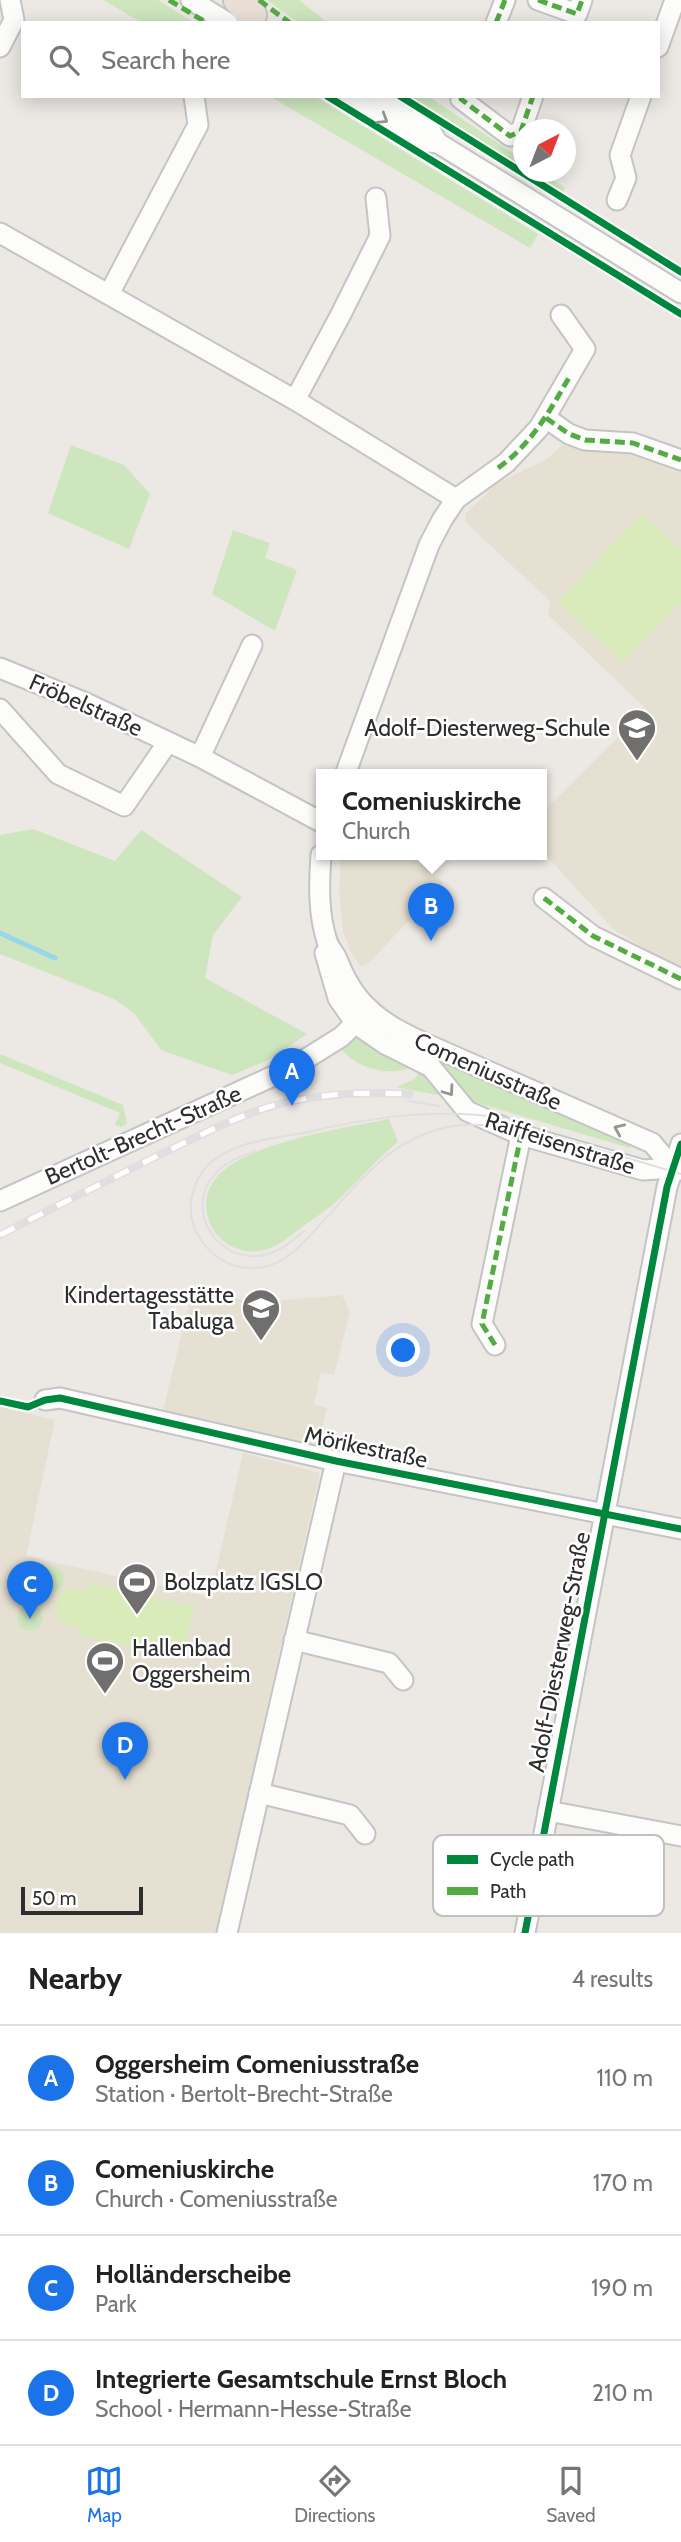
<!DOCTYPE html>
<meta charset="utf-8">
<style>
body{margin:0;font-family:Cabin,sans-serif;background:#f6f6f6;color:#222}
.compass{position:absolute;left:513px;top:119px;width:63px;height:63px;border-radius:50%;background:#fff;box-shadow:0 4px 18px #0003;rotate:42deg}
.scale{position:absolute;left:21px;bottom:18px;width:122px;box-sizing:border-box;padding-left:7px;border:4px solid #2e2e2e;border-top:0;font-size:19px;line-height:24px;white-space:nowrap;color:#2e2e2e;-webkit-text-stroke:5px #fff;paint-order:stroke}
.you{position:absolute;left:404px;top:1351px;width:24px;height:24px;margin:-18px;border:5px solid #fff;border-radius:50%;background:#1a73e8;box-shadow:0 0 0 10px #1a73e833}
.badge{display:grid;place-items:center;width:46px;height:46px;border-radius:50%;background:#1a73e8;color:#fff;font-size:23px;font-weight:700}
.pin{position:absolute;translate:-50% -58px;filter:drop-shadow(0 2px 4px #0008)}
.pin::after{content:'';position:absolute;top:37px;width:24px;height:21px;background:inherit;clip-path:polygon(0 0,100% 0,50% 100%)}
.popup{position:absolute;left:316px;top:769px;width:231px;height:91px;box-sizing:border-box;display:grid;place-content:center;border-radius:0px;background:#fff;filter:drop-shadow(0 2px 5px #0005);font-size:23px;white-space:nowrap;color:#767676}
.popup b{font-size:26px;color:#222}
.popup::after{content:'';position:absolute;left:50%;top:100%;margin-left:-14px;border:14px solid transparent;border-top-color:#fff}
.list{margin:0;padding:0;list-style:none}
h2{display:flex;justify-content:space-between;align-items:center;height:91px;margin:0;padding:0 28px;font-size:30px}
h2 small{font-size:23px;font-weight:400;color:#767676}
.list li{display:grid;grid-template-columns:46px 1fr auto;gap:21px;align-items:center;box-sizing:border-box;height:105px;padding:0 28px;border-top:2px solid #e0e0e0}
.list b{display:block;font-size:26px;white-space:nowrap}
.list p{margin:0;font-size:23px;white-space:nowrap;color:#767676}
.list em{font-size:23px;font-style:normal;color:#767676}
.icon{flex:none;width:38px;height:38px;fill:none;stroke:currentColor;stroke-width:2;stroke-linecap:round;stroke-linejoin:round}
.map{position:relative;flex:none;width:681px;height:1933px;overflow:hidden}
.search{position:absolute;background:#fff;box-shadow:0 4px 18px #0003;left:21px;right:21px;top:21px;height:77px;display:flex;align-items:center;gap:18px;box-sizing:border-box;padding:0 24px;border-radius:0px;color:#767676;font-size:26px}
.sheet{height:511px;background:#fff}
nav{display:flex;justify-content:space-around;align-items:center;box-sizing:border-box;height:98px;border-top:2px solid #e0e0e0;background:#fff;font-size:19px;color:#767676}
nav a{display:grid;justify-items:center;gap:4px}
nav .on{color:#1a73e8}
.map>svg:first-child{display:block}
</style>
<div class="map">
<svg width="681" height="1933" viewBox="0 0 681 1933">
<rect width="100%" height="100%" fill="#ece8e4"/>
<g fill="#e6e0d3">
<path d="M 568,445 L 578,450 L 608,448 L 630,451 L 681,469 L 681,970 L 614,930 L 541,850 L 541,814 L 646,709 L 548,615 L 550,601 L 465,522 L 465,514 L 497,483 L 547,459 L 561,446 Z"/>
<path d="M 341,855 L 411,855 L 444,883 L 369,963 L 360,966 L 351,952 L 343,931 L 339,893 Z"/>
<path d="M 192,1292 L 260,1302 L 342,1295 L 350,1312 L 334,1375 L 321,1372 L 314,1404 L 327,1408 L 318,1445 L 163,1411 Z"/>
<path d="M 0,1407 L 55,1420 L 26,1556 L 210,1597 L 243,1453 L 320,1473 L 216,1933 L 0,1933 Z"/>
</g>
<g fill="#cee6be">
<path d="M 103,0 L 158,0 L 195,23 L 142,23 Z"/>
<path d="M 267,0 L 299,0 L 328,23 L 299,23 Z"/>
<path d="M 269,96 L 314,96 L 538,234 L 530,248 Z"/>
<path d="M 409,96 L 428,96 L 523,160 L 523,169 Z"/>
<path d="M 528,172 L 541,172 L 565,188 L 562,193 Z"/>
<path d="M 71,445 L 124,465 L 150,494 L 129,549 L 48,513 Z"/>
<path d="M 233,530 L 270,543 L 265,558 L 297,570 L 275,631 L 212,594 Z"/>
<path d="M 33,829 L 115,861 L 141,830 L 242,897 L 213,935 L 205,978 L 307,1034 L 266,1061 L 232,1075 L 161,1050 L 134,1013 L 114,999 L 0,954 L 0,835 Z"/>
<path d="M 359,1037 L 409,1064 L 407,1069 C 383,1076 356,1067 340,1048 L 351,1039 Z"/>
<path d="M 426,1052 L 443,1058 L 447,1066 L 631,1144 L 630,1148 L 464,1099 Z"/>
<path d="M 0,1054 L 123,1105 L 127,1124 L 121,1127 L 115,1125 L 120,1113 L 0,1063 Z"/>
<path d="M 420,1070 L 426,1072 L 443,1096 L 396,1087 L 415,1079 Z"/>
<path d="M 389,1119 L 398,1142 C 375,1160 358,1182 337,1201 C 325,1212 311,1220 298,1230 C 291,1235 284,1241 277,1245 C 226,1272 180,1207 223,1171 C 257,1141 344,1128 389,1119 Z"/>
<circle cx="51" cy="1579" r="13"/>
<circle cx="30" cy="1618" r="13"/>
</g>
<g fill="#d9eabb">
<path d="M 642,513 L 681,550 L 681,602 L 623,663 L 558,602 Z"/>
<path d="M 90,1583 L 195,1607 L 182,1659 L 78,1635 L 80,1627 C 41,1627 53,1574 88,1591 Z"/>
</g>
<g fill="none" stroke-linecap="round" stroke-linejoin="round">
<path stroke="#99d6ec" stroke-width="5" d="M 0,933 L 55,958"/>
<g stroke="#c5c4c5" stroke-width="23">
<g id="minor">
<path d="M 191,0 L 228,23"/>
<path d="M 538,0 L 577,14 L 582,0"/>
<path d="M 496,23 L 505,0"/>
<path d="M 0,47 L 14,20 L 10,0"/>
<path d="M 658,47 L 675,0"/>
<path d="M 347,96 L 420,141 L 438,143"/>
<path d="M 378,96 L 428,127 L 438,143 L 681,293"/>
<path d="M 462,96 L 461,99 L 510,136 L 521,131 L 533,96"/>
<path d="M 617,200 L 626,178 L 620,155 L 641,96"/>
<path d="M 0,233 L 295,400 L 456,499"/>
<path d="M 109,294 L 198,125 L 194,96"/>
<path d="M 295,400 L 340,316 L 380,236 L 376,198"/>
<path d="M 546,418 L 569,434 L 585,440 L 633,443 L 681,460"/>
<path d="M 0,668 L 86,703 L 200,757 L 321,822"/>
<path d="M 0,709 L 58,774 L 124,806 L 168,742"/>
<path d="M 200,757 L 252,645"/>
<path d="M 345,775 L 429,545 L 442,520 L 456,499 L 506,463 L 539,428 L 585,349 L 561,315"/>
<path d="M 321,855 C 319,884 318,913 327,941 C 329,948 334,952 337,959 C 344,977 354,996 369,1009 C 384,1024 405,1034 424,1043 L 652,1143 L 673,1168"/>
<path d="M 544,898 L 593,936 L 681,979"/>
<path d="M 325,953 L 338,998 L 356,1024 L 385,1044 L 431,1067 L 467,1111 L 521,1135 L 643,1170 L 673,1168 L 680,1170"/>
<path d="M 0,1201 L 293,1067 L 341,1037 L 365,1014"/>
<path d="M 495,1345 L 482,1324 L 521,1135"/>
<path d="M 45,1400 L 60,1398 L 336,1461 L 681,1529"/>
<path d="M 294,1640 L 389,1663 L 403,1680"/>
<path d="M 259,1793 L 350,1815 L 365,1834"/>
<path d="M 548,1811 L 681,1836"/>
<path d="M 227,1933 L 336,1461"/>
<path d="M 525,1933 L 667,1187 L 681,1144"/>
</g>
</g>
<g stroke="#c6c5c4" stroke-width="32">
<path id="highway" d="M 238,0 L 252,15"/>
</g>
<use href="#minor" stroke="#fcfcfb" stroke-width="19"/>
<use href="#highway" stroke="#eadfd6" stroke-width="28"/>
<g stroke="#dfdfe1" stroke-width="2">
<path d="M 408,1101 L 439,1106"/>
<path d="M 315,1131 C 275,1139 211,1140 195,1186 C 190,1199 189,1213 194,1227 C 201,1245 217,1261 236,1266 C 252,1270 268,1268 282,1260 C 296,1252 306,1240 317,1228 C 340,1203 362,1176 388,1155 C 403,1143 421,1134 440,1129 C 478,1118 523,1131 561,1139"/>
<path d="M 308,1132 C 380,1115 452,1106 526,1122"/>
<path d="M 554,1136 L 681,1174"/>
<path d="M 255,1151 C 241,1157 224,1162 214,1175 C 182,1213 222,1268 268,1254 C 282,1250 293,1240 304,1231"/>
</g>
<g stroke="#dfdfe1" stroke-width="8">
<path id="rail" d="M 0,1235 C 54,1207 109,1180 163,1153 C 203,1134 244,1112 287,1102 C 328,1093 368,1092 410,1094"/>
</g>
<use href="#rail" stroke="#fff" stroke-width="5" stroke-dasharray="16" stroke-linecap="butt"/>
<g stroke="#54ab44" stroke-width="5" stroke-dasharray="10 5" stroke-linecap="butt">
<path d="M 169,0 L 207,23"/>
<path d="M 259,0 L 290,23"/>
<path d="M 538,0 L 577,14 L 582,0"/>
<path d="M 496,23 L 505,0"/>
<path d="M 462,96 L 461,99 L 510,136 L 521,131 L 533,96"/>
<path d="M 546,418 L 569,434 L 585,440 L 633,443 L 681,460"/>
<path d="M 498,468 C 532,444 551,409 571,374"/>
<path d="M 544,898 L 593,936 L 681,979"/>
<path d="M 495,1345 L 482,1324 L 521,1135"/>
</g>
<g stroke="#fff" stroke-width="11">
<g id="cycleway">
<path d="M 327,96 L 681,314"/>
<path d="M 400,96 L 681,272"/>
<path d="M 0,1401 L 28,1407 L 45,1400 L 60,1398 L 336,1461 L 681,1529"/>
<path d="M 525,1933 L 667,1187 L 681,1144"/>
</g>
</g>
<use href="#cycleway" stroke="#00873e" stroke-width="7"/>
</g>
<defs><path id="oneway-chevron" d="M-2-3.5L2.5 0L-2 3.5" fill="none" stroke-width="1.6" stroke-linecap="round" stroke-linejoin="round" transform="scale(1.75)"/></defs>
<g stroke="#959594">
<use href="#oneway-chevron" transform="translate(383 119) rotate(32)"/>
<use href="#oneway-chevron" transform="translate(449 1091) rotate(54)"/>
<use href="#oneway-chevron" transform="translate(619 1129) rotate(-156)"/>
</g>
<defs>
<g id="school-pin" transform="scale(2.0125)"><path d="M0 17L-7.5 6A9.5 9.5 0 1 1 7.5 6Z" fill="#706f6e" stroke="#fff"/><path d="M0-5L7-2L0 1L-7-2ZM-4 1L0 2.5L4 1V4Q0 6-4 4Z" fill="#fff"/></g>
<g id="stadium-pin" transform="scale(2.0125)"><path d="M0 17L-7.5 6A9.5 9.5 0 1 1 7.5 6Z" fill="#706f6e" stroke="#fff"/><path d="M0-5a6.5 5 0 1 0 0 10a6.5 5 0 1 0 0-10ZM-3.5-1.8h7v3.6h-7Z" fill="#fff"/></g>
</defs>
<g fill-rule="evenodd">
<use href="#school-pin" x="637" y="728"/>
<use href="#school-pin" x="261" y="1308"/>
<use href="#stadium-pin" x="137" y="1582"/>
<use href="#stadium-pin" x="105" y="1661"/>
</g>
<g text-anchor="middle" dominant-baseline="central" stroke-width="5" stroke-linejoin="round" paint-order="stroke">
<g font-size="23" fill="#2e2e2e" stroke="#fff">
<text transform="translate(86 705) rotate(24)">Fröbelstraße</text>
<text transform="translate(488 1071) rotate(24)">Comeniusstraße</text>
<text transform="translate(143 1135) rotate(-24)">Bertolt-Brecht-Straße</text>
<text transform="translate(560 1143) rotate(18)">Raiffeisenstraße</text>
<text transform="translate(366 1447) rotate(12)">Mörikestraße</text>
<text transform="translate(559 1652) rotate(-79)">Adolf-Diesterweg-Straße</text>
</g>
<g font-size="23" fill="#2e2e2e" stroke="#fff" text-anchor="end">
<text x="610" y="728">Adolf-Diesterweg-Schule</text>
<text x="234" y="1295">Kindertagesstätte<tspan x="234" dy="26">Tabaluga</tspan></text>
<text x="164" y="1582" text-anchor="start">Bolzplatz IGSLO</text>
<text x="132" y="1648" text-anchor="start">Hallenbad<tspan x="132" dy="26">Oggersheim</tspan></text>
</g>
</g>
<rect x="433" y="1835" width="231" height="81" rx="10" fill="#fff" stroke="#c0c0c0" stroke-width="2"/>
<rect x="447" y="1855" width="31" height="9" fill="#00873e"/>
<rect x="447" y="1887" width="31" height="8" fill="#54ab44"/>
<g font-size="19" fill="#2e2e2e">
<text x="490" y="1866">Cycle path</text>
<text x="490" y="1898">Path</text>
</g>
</svg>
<svg class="compass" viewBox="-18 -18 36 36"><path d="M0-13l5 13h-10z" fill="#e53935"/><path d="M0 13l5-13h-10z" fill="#767676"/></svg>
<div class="scale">50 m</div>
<div class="you"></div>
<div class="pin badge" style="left:292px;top:1106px">A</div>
<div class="pin badge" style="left:431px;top:941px">B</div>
<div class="popup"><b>Comeniuskirche</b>Church</div>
<div class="pin badge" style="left:30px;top:1619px">C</div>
<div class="pin badge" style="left:125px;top:1780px">D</div>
<div class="search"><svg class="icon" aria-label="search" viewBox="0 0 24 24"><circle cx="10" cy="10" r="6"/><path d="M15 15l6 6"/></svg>Search here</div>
</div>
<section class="sheet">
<h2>Nearby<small>4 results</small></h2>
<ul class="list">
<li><span class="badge">A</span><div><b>Oggersheim Comeniusstraße</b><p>Station · Bertolt-Brecht-Straße</p></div><em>110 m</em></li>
<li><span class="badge">B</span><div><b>Comeniuskirche</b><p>Church · Comeniusstraße</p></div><em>170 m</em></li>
<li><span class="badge">C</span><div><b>Holländerscheibe</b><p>Park</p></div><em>190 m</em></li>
<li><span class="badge">D</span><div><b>Integrierte Gesamtschule Ernst Bloch</b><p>School · Hermann-Hesse-Straße</p></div><em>210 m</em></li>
</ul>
</section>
<nav>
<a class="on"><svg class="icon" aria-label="map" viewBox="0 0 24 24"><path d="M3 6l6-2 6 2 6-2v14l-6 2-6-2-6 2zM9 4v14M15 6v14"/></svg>Map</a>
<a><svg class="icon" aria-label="directions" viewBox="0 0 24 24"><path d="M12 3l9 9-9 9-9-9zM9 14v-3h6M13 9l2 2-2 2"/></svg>Directions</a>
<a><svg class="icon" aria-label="saved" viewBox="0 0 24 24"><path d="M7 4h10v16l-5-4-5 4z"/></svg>Saved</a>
</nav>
